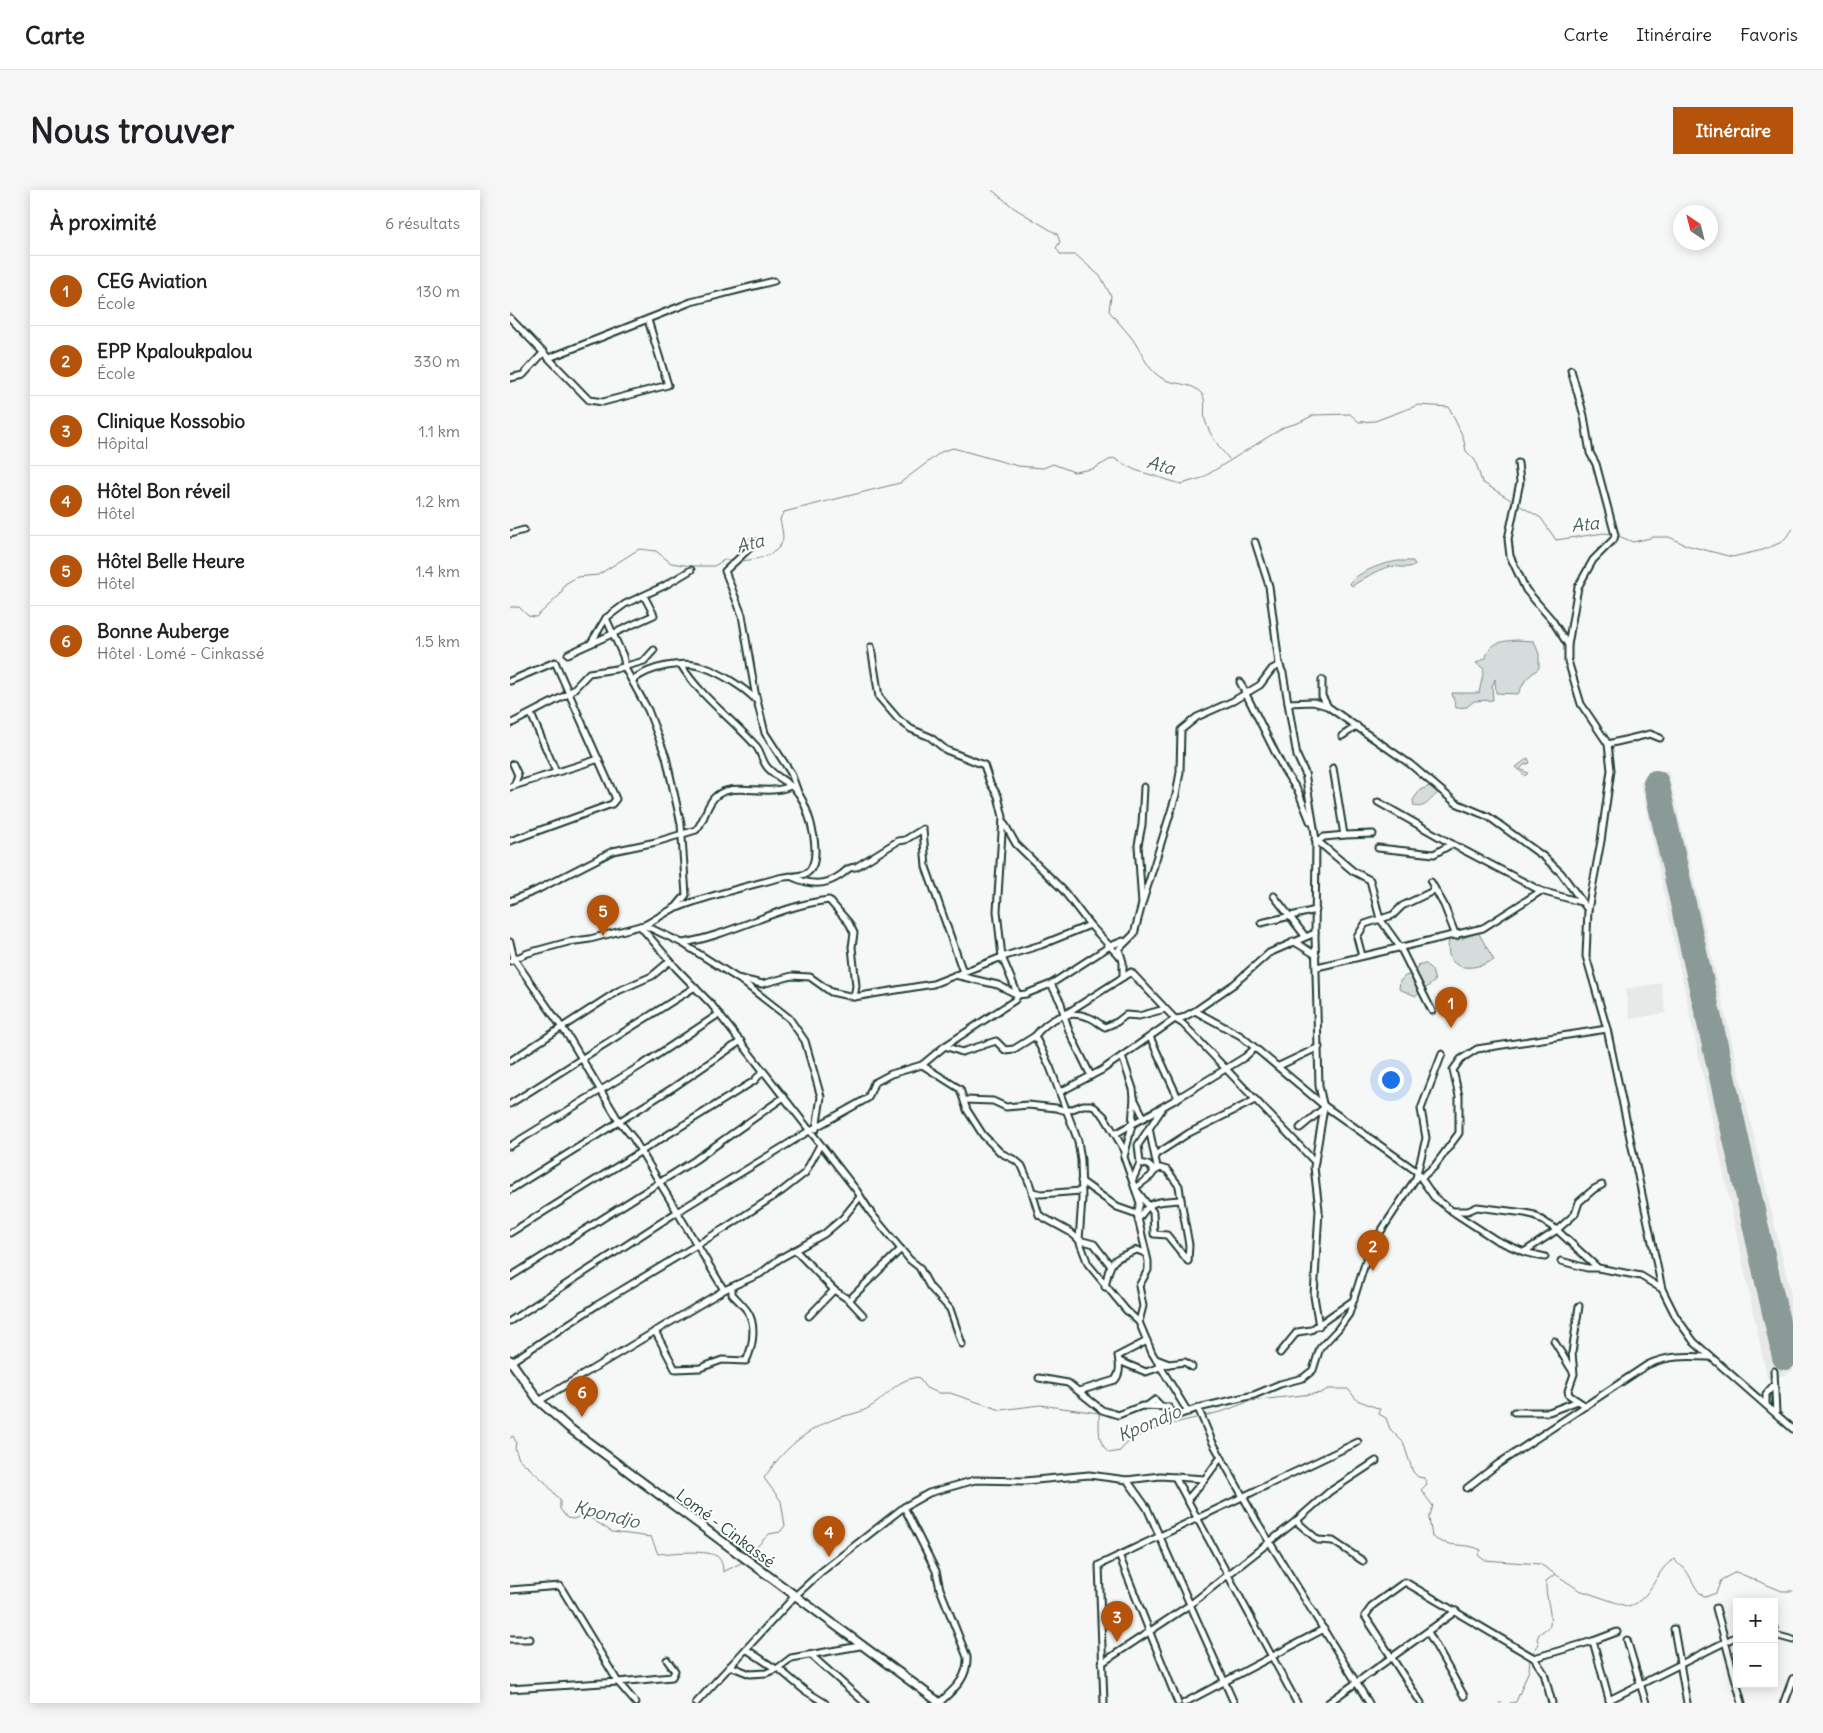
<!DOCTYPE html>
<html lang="fr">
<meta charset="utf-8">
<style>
body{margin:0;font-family:Delius,sans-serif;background:#f6f6f6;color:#202124}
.controls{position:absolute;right:15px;bottom:15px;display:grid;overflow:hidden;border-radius:0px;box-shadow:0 2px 12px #0003}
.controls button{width:45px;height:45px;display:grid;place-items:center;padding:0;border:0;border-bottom:1px solid #e0e0e0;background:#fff;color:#202124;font:25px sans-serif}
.compass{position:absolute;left:1163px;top:15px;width:45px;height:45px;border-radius:50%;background:#fff;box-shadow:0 2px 12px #0003;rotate:325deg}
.you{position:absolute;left:880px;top:889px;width:18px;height:18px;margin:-12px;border:4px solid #fff;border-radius:50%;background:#1a73e8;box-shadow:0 0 0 8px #1a73e833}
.badge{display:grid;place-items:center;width:32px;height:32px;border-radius:50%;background:#b45309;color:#fff;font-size:16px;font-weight:700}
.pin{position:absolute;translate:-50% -41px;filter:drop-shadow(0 1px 2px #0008)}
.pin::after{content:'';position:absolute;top:26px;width:18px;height:15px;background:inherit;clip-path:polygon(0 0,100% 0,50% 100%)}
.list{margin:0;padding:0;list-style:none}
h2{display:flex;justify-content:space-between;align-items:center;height:65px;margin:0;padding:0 20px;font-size:21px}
h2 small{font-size:16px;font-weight:400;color:#757577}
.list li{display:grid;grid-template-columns:32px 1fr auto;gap:15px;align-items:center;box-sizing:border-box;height:70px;padding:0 20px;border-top:1px solid #e0e0e0}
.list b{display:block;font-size:19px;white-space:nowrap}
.list p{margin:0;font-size:16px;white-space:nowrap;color:#757577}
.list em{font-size:16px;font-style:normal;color:#757577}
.map{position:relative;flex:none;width:1283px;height:1513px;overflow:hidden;border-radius:0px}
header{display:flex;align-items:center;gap:30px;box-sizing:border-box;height:70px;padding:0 25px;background:#fff;border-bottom:1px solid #e0e0e0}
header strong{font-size:24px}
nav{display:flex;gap:28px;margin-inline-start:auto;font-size:18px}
.intro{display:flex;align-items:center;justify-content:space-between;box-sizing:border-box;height:120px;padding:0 30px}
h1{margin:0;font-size:35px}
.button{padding:12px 22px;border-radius:0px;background:#b45309;color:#fff;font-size:18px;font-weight:700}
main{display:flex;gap:30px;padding:0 30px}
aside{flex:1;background:#fff;border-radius:0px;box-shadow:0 2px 12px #0003}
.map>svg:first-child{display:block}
</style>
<header>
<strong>Carte</strong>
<nav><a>Carte</a><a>Itinéraire</a><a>Favoris</a></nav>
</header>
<div class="intro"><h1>Nous trouver</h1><a class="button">Itinéraire</a></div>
<main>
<aside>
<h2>À proximité<small>6 résultats</small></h2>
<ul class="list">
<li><span class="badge">1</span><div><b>CEG Aviation</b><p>École</p></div><em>130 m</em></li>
<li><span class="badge">2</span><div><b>EPP Kpaloukpalou</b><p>École</p></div><em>330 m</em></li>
<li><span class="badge">3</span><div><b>Clinique Kossobio</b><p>Hôpital</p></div><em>1.1 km</em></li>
<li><span class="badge">4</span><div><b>Hôtel Bon réveil</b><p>Hôtel</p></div><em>1.2 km</em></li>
<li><span class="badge">5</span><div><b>Hôtel Belle Heure</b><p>Hôtel</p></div><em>1.4 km</em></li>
<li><span class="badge">6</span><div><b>Bonne Auberge</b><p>Hôtel · Lomé - Cinkassé</p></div><em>1.5 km</em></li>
</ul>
</aside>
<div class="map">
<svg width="1283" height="1513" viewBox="0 0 1283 1513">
<rect width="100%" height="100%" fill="#f6f7f7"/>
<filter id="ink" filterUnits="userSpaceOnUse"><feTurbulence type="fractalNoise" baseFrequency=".02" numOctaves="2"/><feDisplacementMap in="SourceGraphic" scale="10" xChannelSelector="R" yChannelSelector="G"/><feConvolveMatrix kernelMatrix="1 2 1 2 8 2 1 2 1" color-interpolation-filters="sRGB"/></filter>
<g filter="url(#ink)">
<g fill="#e6e9e8">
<path d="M 1158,580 L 1283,1113 L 1283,1181 L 1258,1191 L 1130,591 Z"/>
<path d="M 1151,793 L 1156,823 L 1120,829 L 1115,799 Z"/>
</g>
<g fill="#d6dcdb" stroke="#7a8c88">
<path d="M 889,371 L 903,371 L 905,375 C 896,380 888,375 878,377 C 866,380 852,390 842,396 L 840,394 C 845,382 877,372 889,371 Z"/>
<path d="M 1007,450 L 1024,451 L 1029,464 L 1029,478 L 1016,489 L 1008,504 L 986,503 L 985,489 L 982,497 L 983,510 L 964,511 L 957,517 L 946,518 L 942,503 L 969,503 L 974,479 L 966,473 L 976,468 C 979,452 993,451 1007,450 Z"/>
<path d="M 1018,568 L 1020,573 L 1014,575 L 1010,579 L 1018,583 L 1015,586 L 1006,577 Z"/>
<path d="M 922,595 L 930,602 C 921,606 917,620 904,616 L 903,610 L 910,600 Z"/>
<path d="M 968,742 L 984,770 C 961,782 933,782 939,749 L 951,749 Z"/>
<path d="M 909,774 L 916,774 L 922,780 L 925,791 L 906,806 L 889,799 L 890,791 L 895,786 L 906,783 Z"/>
</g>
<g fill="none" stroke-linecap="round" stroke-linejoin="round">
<g stroke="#72857f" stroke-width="1">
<path d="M 482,0 L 504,18 L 547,44 L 550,52 L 546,58 L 551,65 L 566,65 L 591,87 L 601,106 L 599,121 C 606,130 614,138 621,147 C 631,160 636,178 650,187 C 662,196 682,191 692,204 C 697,211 693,222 695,230 C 700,246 709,257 719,269"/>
<path d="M 1007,314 L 1031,328 L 1046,350 L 1094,343 L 1102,344"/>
<path d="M 1106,345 L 1123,352 L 1144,347 L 1159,347 L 1176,355 L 1222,367 L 1253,360 L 1272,352 L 1283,339"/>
<path d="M 230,371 C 244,370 271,366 273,348 C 273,342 271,335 270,329 L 274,322 L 390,293 L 431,262 L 443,258 L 508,276 L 533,278 L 543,274 L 564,282 L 583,279 L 603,268 L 625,280 L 671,294 L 692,288 L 774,237 L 788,233 L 804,225 L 840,224 L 849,232 L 865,231 L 908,215 L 939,217 L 953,247 L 956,261 L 965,270 L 972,292 L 1004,312"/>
<path d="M 0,417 L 9,417 L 18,426 L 26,427 L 50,405 L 55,394 L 67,387 L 88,385 L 129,359 L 146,361 L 161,373 L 181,376 L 204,376 L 214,370 L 224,370"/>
<path d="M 694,1226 L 714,1221 L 740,1211 L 811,1203 L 818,1199 L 838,1199 L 847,1210 L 870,1219 L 869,1224 L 876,1228 L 880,1239 L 893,1252 L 903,1282 L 908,1287 L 914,1288 L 917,1294 L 911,1300 L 923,1316 L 919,1328 L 922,1347 C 940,1359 955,1352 971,1360 L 968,1365 L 974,1370 L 1030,1374 L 1069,1400 L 1119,1417 C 1145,1406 1145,1378 1165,1369 C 1167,1374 1169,1374 1173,1377 C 1182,1386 1184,1401 1195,1407 L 1206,1403 L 1211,1390 L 1226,1382 L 1272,1401 L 1283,1401"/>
<path d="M 0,1248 L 3,1246 L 6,1252 L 5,1259 L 9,1269 L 34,1291 L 50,1310 L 50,1319 L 57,1328 L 64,1329 L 70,1326 L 82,1329 L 102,1342 L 141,1347 L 148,1364 C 160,1363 199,1359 208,1367 C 212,1371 213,1377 213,1382 L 235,1371"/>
<path d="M 238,1366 L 259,1344 L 270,1342 L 275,1336 L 271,1311 L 254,1288 C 273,1260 295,1240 327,1228 C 337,1225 351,1223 360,1217 C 379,1206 383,1191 408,1187 L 416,1198 L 429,1203 L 440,1203 L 491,1220 L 530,1215 L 589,1223 C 590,1240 586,1250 599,1263 L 610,1261 C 622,1242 668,1232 690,1227"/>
<path d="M 1022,1464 L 1029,1454 L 1027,1449 L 1029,1444 L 1040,1436 C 1042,1419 1035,1408 1036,1391 L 1044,1385"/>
<path d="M 989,1513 L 992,1513"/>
<path d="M 1000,1513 L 1006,1512 L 1019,1480 L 1020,1468"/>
</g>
<path stroke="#8a9a96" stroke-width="26" d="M 1146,593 L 1275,1167"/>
<g stroke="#1f3d34" stroke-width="9">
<g id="minor">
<path d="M 0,128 L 79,210 L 93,212 L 158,195 L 138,130"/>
<path d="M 39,168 L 181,112 L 264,91"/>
<path d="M 1061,180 L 1074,226 L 1080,263 L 1086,274 L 1105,345 L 1104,349 L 1083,370 L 1068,397 L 1058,455 L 1058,471 L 1071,514 L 1098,554 L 1101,580 L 1091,651 L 1078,720 L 1076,766 L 1097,839 L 1152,1099 L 1166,1127 L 1184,1152 L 1283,1239"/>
<path d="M 0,188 L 13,185 L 34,162"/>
<path d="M 1008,273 L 1010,292 L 998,349 L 1000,366 L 1016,400 L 1042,430 L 1058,455"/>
<path d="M 0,344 L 14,340"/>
<path d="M 243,351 L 242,356 L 215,381 L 232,425 L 245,502 L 255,543 L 281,583 L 288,602"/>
<path d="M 745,352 L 759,396 L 769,474 L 773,483 L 787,566 L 795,583 L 806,650 L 805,746 L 809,896 L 814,918 L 804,977 L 809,1020 L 804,1106 L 809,1136"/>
<path d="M 81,453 L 96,428"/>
<path d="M 361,457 L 369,507 L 388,529 L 401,539 L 420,547 L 436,560 L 474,575 L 480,593 L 488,606 L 493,627 L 487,721 L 492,767 L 531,755 L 580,735"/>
<path d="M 58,464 L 144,425 L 134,406"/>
<path d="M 123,490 C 139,477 173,470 193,477 C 209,482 235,498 246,510"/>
<path d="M 812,490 L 812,506 L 817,515"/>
<path d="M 0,491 L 45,472 L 106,609 L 102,614 L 0,651"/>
<path d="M 730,492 L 774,580 L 788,601 L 800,631"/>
<path d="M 778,513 L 803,512 L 817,516 L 900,574 L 946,613 L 979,627 L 1034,667 L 1051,683 L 1078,720"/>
<path d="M 21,524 L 46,582"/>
<path d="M 0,534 L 60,503 L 79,483 L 106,479 L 134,471 L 144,460"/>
<path d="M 832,546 L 847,536"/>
<path d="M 1098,554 L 1140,544 L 1150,548"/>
<path d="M 3,574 L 8,585 L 4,596"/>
<path d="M 823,578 L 834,645"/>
<path d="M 0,597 L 89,569"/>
<path d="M 868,612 L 942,654 L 1031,701 L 1071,712"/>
<path d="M 494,633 L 506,654 L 553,700 L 580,735 L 609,766"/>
<path d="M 805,649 L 843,681 L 860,690 L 870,729 L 890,757 L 922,821"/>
<path d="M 807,652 L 814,647 L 835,645 L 863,644"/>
<path d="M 868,658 L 924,664 L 942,654"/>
<path d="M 280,686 C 299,695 315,697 332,684 C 337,680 339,677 346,677 L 388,651 L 395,650 L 413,639 L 416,677 L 453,782"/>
<path d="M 921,692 L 934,715 L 946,746"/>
<path d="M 764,706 L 795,746"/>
<path d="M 0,711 L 25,701 L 103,661 L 146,652 L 186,640 C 195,631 196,614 206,606 C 223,591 258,607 280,596"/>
<path d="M 632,714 L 666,605 L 670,582 L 671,540 L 687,527 L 723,511 L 750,495 L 762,479 L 770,475"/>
<path d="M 167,718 C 200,705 235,697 269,688 C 277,686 288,687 295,684 C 316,674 299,617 288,603 C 281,593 267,588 259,579 C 252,573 252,563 246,556 C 221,528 191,507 171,475"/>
<path d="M 751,733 L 806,720"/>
<path d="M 135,735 L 166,717 L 176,705 L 171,634 L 156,567 L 138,520 L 116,480 L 113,466 L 96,428 L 115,414 L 154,396 L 181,380"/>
<path d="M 130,736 L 167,779 L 201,814 L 347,1001 L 361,1023 L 400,1070 L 409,1077 L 420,1097 L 440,1119 L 452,1154"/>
<path d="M 783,751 L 806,765"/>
<path d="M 0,752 L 4,769 L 60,849 L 109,931 L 123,948 L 214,1100"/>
<path d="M 173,753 C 222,745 270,715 319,710 L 339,733 L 344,743 L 342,757 L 346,796 L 344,807"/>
<path d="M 852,766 L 847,747 L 855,734 L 883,725 L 892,716 L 921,702 L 924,698"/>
<path d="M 0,771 L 18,763 L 58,752 L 80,749 L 134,735 L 172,753 L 227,788 L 252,794 L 282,786 L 300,787 L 321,802 L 344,807 L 423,794 L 492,767 L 508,805 L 516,804 L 541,794 L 551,813 L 554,825 L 621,782 L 665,829 L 672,828 L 685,821 L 731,846 L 812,914 L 906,981 L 924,1007 L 946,1024 L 986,1050 L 1014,1062 L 1047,1040 L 1088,1078 L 1131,1086 L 1152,1099"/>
<path d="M 807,777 L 973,738 L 1031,701"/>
<path d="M 613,787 L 613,772 L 609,759 L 624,744 L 632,714 L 628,655 L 632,635 L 634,597"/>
<path d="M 229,789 L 279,828 L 295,851 L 311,907 L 306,939"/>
<path d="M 541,794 L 600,756 L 613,751"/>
<path d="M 655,819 L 629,826 L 616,825 L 607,832 L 595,837 C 589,834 585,829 578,827 C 558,819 538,829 525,846 L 540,877 L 568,951 L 571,970 L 572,1009 L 569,1050 L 578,1074 L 616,1120 L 629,1132 L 642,1163 L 678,1222"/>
<path d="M 685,821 L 724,794 L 759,763 L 805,743"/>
<path d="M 554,825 L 559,841 L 581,886"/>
<path d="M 435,856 L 452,862 L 486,851 L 495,860 L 504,859 L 525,846"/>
<path d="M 612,866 L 623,899 L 624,907 L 622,935 L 614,967 L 630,1013 L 627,1024 L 638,1071 L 638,1080 L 629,1096 L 633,1116 L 629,1132"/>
<path d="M 0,871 L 108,801 L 142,786 L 160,771"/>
<path d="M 412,875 L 435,856 L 505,810 L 508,805 L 488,795 L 445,785"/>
<path d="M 769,876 L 809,857"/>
<path d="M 550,902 L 592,880 L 665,829 L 673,834 L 805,972"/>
<path d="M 624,908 L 634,928"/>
<path d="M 668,908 L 735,867 L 745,858"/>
<path d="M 455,910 L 483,911 L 496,917 L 518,915 L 546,918 L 557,921 L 573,915 L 582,915 L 594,926 L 615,961"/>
<path d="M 0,914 L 185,797"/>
<path d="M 639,938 L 647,977 L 641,986 L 625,998 L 643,1022 L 644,1044 L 657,1045 L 678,1071"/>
<path d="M 790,938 L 814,918"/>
<path d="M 605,944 L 668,908 L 640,847"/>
<path d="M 0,956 L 135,873 L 209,824"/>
<path d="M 645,965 L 679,943 L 745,910"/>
<path d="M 630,973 L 638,975 L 645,981 L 650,978 L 657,980 L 669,996 L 671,1010"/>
<path d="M 912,987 L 924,977 L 949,943 L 949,906 L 943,880 L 951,869 L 967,859 L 1097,839"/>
<path d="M 623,989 L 630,973 L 628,955 L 652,919"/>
<path d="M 571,991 L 607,1017 L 627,1024"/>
<path d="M 0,1000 L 164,897 L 231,851"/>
<path d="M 523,1002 L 531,1004 L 571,1001"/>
<path d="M 942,1021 L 958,1021 L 967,1017 L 1015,1023 L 1024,1025 L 1047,1040 L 1065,1024 L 1069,1012 L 1084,999 L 1092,995"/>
<path d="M 628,1030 C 641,1008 648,1012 671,1010 L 679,1055 L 678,1071"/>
<path d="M 0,1043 L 244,891 L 253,881"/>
<path d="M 285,1060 L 324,1100 L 339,1110 L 353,1125"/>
<path d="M 1014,1062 L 1035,1067"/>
<path d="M 1051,1071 L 1077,1078 L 1087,1078"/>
<path d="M 0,1087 L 185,970 L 274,907"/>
<path d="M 595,1097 C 600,1070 602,1069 627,1060 L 635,1063"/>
<path d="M 339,1110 L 391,1059"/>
<path d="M 299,1126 L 324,1100"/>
<path d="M 0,1131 L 167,1022 L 299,941 L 358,908 L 364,893 L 381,884 L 412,875 L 450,899 L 457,920 L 473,945 L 491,963 L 505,970 L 512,976 L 520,995 L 529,1025 L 560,1042 L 569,1050 L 584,1054 L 600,1075"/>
<path d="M 145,1141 L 165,1179 L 190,1178 L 212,1170 L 236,1171 C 242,1159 246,1139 240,1126 C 237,1118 228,1111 222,1104 L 222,1097"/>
<path d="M 1044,1151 L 1063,1182"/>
<path d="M 770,1163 L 787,1142 L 801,1140 L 844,1110"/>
<path d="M 646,1169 L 659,1174 L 675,1172 L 682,1177"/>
<path d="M 609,1171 L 636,1182 L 659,1174"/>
<path d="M 1,1172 L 87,1115 L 215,1038 L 272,1001 L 295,983 L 310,955"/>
<path d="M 1264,1181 L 1266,1223"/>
<path d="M 529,1188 L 558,1193 L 592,1220 L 608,1225 L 632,1216 L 658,1217 L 666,1226 L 688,1218 L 702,1251 L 746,1330 L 859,1513"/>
<path d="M 569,1201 L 605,1190 C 611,1183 610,1174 608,1166 L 637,1151"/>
<path d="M 29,1211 L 214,1100 L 250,1084 L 269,1069 L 314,1044 L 333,1028 L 350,1007"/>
<path d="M 1068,1211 L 1059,1205 L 1058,1201 L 1064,1184 L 1062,1163 L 1069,1116"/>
<path d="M 638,1215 L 645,1210 L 651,1216"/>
<path d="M 1256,1215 L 1256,1204 L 1263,1196"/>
<path d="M 688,1218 L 744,1205 L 770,1194 L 793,1188 L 803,1180 L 810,1158 L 828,1139 L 839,1124 L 860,1058 L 906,988 L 916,948 L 911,919 L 932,864"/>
<path d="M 1004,1222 L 1039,1222 L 1068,1211 L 1076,1216"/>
<path d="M 665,1287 L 787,1513"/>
<path d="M 617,1290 L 637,1318 L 724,1513"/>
<path d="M 957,1298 L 988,1274 L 1137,1175 C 1157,1165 1177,1166 1199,1167"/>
<path d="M 677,1310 L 695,1289"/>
<path d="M 394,1317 L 426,1381 L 430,1399 L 457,1467 C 458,1489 444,1499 429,1513"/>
<path d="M 786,1331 L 808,1350 L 823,1351 L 853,1371"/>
<path d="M 609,1365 L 668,1513"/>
<path d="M 0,1400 L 50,1396 L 108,1492 L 0,1499"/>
<path d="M 1206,1418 L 1232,1513"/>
<path d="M 1264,1438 L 1265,1445 L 1283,1450"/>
<path d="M 1164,1439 L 1177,1513"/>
<path d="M 918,1442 L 954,1506"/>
<path d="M 0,1449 L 20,1449"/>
<path d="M 1117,1450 L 1136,1513"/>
<path d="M 236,1459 L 266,1479"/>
<path d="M 301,1465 L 355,1513"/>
<path d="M 1024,1468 L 1083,1451"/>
<path d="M 592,1473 L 681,1414 L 786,1331 L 819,1302 L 866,1271"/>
<path d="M 220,1476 L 240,1484 L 256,1483 L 268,1478 L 281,1468 L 350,1456"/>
<path d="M 268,1478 L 294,1500 L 315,1513"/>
<path d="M 1099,1510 L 1227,1446"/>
<path d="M 126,1513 L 108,1492 L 162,1487 L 165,1481 L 157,1470"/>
<path d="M 186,1513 L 285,1406 L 311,1382 L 394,1317 L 419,1303 L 465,1290 L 515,1291 L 579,1285 L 617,1290 L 650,1286 L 695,1289 L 711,1267"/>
<path d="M 594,1513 L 589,1375 L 848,1252"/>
<path d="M 674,1513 L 814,1439"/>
<path d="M 818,1513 L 946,1421"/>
<path d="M 911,1513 L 855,1426 L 863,1415 L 895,1392 L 1024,1468 L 1034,1483 L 1042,1513"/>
<path d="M 1100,1513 L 1083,1451 L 1107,1442"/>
</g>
</g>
<g stroke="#1f3d34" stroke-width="10">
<path id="major" d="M 1274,1513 L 1283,1489"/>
</g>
<g stroke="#1f3d34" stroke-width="11">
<path id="highway" d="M 0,1170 L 29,1211 L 58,1237 L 430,1513"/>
</g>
<use href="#minor" stroke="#fff" stroke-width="5"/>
<use href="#major" stroke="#fff" stroke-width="6"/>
<use href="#highway" stroke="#fff" stroke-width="7"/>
</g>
</g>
<g text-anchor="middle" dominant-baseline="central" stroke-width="4" stroke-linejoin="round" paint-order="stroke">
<g font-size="16" fill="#1f3d34" stroke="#fff">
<text transform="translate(216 1338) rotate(37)">Lomé - Cinkassé</text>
</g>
<g font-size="18" font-style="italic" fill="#49615a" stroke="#fff">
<text transform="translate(651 275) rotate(16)">Ata</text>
<text transform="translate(1075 334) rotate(-6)">Ata</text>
<text transform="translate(240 353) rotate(-14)">Ata</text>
<text transform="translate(639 1233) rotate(-23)">Kpondjo</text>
<text transform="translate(97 1324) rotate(14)">Kpondjo</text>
</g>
</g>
</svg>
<div class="controls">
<button>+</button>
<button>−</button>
</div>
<svg class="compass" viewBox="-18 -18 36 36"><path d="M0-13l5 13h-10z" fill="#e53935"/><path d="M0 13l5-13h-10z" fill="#757577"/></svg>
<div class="you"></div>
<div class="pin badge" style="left:941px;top:838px">1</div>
<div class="pin badge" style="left:863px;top:1081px">2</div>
<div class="pin badge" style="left:607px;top:1452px">3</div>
<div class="pin badge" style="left:319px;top:1367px">4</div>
<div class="pin badge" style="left:93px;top:746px">5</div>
<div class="pin badge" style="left:72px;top:1227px">6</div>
</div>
</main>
